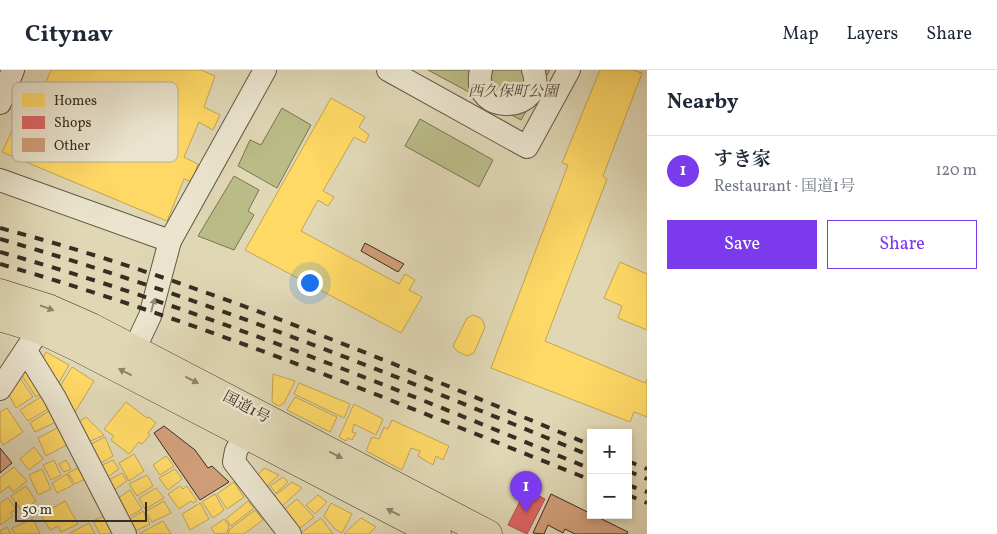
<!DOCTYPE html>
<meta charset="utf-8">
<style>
body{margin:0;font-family:Vollkorn,"Noto Serif JP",serif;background:#f6f6f7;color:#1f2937}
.controls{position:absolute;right:15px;bottom:15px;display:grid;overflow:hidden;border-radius:0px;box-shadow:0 2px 8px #0003}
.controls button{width:45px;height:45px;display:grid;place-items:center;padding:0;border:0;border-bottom:1px solid #e0e1e3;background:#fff;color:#1f2937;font:25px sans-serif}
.scale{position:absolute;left:15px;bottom:12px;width:132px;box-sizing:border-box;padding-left:5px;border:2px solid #382d21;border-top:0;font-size:14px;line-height:18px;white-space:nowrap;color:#382d21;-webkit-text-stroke:4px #ebe5cf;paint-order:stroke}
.you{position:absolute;left:309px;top:212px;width:18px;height:18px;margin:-12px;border:4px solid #fff;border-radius:50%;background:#1a73e8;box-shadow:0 0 0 8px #1a73e833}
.badge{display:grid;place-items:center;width:32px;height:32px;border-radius:50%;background:#7c3aed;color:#fff;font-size:16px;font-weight:700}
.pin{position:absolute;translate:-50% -41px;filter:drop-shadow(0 1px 2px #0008)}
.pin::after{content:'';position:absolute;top:26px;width:18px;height:15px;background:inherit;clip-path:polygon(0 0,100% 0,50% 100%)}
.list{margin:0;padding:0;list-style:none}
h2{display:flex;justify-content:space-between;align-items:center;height:65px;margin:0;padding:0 20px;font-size:21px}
h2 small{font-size:16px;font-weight:400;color:#747a83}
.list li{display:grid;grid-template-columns:32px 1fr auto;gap:15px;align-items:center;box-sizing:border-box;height:70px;padding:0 20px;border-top:1px solid #e0e1e3}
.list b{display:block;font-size:19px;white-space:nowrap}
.list p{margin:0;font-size:16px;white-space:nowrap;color:#747a83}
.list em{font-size:16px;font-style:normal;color:#747a83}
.actions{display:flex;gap:10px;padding:15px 20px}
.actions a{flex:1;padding:11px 0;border:1px solid #7c3aed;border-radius:0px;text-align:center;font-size:18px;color:#7c3aed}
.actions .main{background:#7c3aed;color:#fff}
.map{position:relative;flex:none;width:647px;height:464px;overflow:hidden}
header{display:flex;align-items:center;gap:30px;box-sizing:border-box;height:70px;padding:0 25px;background:#fff;border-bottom:1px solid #e0e1e3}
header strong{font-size:24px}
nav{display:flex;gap:28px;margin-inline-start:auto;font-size:18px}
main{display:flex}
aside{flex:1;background:#fff}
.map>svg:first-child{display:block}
</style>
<header>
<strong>Citynav</strong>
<nav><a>Map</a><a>Layers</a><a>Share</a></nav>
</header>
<main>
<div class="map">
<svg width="647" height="464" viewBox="0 0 647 464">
<rect width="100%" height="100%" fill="#e0d7b5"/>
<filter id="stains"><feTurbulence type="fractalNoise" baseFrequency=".004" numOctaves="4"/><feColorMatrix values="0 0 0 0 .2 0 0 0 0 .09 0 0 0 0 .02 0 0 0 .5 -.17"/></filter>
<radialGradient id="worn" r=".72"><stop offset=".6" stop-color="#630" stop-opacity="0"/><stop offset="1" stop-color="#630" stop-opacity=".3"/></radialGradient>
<g fill="#babc88" stroke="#797454">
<path d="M 428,0 L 550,0 L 521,50 Z"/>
<path d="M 282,38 L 311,55 L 277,118 L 238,96 L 250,70 L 261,75 Z"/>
<path d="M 420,49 L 493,90 L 479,117 L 405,76 Z"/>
<path d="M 234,106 L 259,120 L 248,141 L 254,145 L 234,180 L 198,166 Z"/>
</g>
<g fill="#ffd966" stroke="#c3a551">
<path d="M 51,0 L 201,0 L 215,6 L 204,37 L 220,45 L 213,60 L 199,52 L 184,87 L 198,94 L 192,112 L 184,109 L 167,151 L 2,82 L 20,44 L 30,49 Z"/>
<path d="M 600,0 L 632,0 L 642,3 L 603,106 L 607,109 L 545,271 L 645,313 L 647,309 L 647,347 L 634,342 L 630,352 L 491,298 L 568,95 L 562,93 Z"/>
<path d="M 331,28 L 365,47 L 359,57 L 369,65 L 365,73 L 354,67 L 323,121 L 334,127 L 328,136 L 318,130 L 301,161 L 399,214 L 405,204 L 415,210 L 409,220 L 422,227 L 401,263 L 245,180 Z"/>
<path d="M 620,192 L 647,204 L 647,260 L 618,248 L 622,236 L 604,228 Z"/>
<path d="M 473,245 L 482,249 L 485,257 L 474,283 L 467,286 L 457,281 L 453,276 L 467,248 Z"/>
<path d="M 46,282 L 69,295 L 58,314 L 41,292 Z"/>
<path d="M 29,295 L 45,321 L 36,327 L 19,301 Z"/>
<path d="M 72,297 L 94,311 L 75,342 L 59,318 Z"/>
<path d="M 17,304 L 33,327 L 16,338 L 6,319 Z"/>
<path d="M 273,304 L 295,311 L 284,333 L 279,336 L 272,332 Z"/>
<path d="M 299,313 L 350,334 L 344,348 L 294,324 Z"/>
<path d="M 44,325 L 51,337 L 28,351 L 20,340 Z"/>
<path d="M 295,327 L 337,347 L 330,362 L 287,340 Z"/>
<path d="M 126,332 L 147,348 L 149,347 L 156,353 L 148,363 L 150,365 L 142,374 L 139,372 L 129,384 L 111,370 L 114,366 L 104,359 Z"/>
<path d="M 354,334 L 383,349 L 376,365 L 354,354 L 352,362 L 356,363 L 352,370 L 348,368 L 346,371 L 339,367 Z"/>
<path d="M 7,338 L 23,362 L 3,375 L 0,370 L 0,342 Z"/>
<path d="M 52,339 L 58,351 L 35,362 L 30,353 Z"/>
<path d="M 86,347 L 104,365 L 88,372 L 78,352 Z"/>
<path d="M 392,350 L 449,376 L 443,390 L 436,386 L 433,395 L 418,386 L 420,381 L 411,378 L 402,400 L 366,381 L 372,367 L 379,369 L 384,357 L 388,359 Z"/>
<path d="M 61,356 L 70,373 L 46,386 L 38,368 Z"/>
<path d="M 105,367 L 113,386 L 97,395 L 87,376 Z"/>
<path d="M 34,377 L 43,389 L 29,400 L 20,389 Z"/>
<path d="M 134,384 L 144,401 L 129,411 L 119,393 Z"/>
<path d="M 166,386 L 174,396 L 160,405 L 153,395 Z"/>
<path d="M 54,390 L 61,405 L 51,410 L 43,395 Z"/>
<path d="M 66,390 L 71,399 L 64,402 L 59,394 Z"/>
<path d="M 113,390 L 119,399 L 106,408 L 98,397 Z"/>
<path d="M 86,394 L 91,406 L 75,414 L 68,403 Z"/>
<path d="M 14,397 L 27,411 L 13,422 L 9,416 L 0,423 L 0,408 Z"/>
<path d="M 264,398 L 279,405 L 267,416 L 257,406 Z"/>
<path d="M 42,399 L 51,419 L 38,425 L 29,405 Z"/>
<path d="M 175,399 L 182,409 L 168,420 L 159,408 Z"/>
<path d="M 122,403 L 127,411 L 111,422 L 105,412 Z"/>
<path d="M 67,404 L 73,415 L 57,423 L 52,413 Z"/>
<path d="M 147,405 L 153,416 L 137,426 L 129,414 Z"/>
<path d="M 283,407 L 288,412 L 276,423 L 270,416 Z"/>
<path d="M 234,412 L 244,427 L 227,439 L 217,424 Z"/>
<path d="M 292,412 L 302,418 L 281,437 L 273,427 Z"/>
<path d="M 26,416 L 36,431 L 22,441 L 11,426 Z"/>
<path d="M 180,416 L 183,419 L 187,416 L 197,431 L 193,433 L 191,431 L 179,439 L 168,424 Z"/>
<path d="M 156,418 L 164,428 L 145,439 L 139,428 Z"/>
<path d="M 130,420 L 142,439 L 127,448 L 117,429 Z"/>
<path d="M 215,424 L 224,440 L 213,448 L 202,432 Z"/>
<path d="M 318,425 L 327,432 L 315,444 L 306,435 Z"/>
<path d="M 8,428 L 16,439 L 10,443 L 13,446 L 0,455 L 0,433 Z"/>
<path d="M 297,429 L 314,447 L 299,459 L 285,439 Z"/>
<path d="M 65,431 L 78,454 L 61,462 L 58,456 L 50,460 L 41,445 Z"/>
<path d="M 164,431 L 171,443 L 152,452 L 145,442 Z"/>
<path d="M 248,431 L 254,438 L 231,456 L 226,449 Z"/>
<path d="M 200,433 L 209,449 L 190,460 L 182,444 Z"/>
<path d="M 331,433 L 352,444 L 342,463 L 335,459 L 324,446 Z"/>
<path d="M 255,440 L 263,450 L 244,464 L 228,464 L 230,459 Z"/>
<path d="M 143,441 L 150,454 L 133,462 L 127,451 Z"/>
<path d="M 110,443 L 118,459 L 108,464 L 100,464 L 93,451 Z"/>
<path d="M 321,448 L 333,464 L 302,464 L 301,463 Z"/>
<path d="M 361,448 L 376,457 L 369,464 L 344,464 Z"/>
<path d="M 33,449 L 40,464 L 15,464 L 12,458 Z"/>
<path d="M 224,449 L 229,456 L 227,463 L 215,464 L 211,458 Z"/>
<path d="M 163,451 L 171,464 L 139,464 Z"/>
<path d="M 89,453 L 95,464 L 70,464 L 70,463 Z"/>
<path d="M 7,457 L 11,464 L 0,464 L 0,461 Z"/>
</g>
<path fill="#e06666" stroke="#ae5551" d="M 526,419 L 545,429 L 527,464 L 508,455 Z"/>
<g fill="#d19f7a" stroke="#382d21">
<path d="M 365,173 L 404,194 L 398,202 L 361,181 Z"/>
<path d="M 164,356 L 195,380 L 208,398 L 212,396 L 229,412 L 200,430 L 154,363 Z"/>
<path d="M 0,378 L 12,393 L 0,403 Z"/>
<path d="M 551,424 L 628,462 L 627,464 L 575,464 L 565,459 L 563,463 L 548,455 L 544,464 L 533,463 Z"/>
</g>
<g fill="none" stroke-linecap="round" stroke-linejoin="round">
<g stroke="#625846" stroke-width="24">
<g id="minor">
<path d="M 388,0 L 527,77 L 569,0"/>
<path d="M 481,0 C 469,49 549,42 533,0"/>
<path d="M 0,33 L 13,0"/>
<path d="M 0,110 L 170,171"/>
<path d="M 134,280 L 150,246 L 170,171 L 265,0"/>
<path d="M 26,281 L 55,328 L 125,464"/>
<path d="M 0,319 L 33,269"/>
<path d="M 252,350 L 236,381 L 234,392 L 290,464"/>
</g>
</g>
<g stroke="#382d21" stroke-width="29">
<g id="highway">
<path d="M 0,223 L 48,238 L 91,257 L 488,464"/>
<path d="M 0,247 L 39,259 L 79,278 L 437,464"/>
</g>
</g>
<use href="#minor" stroke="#ebe5cf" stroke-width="22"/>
<use href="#highway" stroke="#e0d7b5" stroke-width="28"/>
<g stroke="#382d21" stroke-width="4" stroke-dasharray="9 9" stroke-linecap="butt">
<path d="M 0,158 C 203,212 397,295 591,375"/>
<path d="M 0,169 C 202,227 397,306 591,386"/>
<path d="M 0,182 C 202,239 397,319 591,399"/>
<path d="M 0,194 C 203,252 395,332 591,410"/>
<path d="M 628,391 L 647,399"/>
<path d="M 628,401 L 647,409"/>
<path d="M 628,415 L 647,422"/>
<path d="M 628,425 L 647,433"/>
</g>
</g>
<defs><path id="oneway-solid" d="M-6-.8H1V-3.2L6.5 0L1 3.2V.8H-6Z" transform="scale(1.25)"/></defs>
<use fill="#928978" href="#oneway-solid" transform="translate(153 235) rotate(-75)"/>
<g fill="#8c826b">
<use href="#oneway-solid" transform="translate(47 238) rotate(20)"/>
<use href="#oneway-solid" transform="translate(125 302) rotate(-153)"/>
<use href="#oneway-solid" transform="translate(192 310) rotate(27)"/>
<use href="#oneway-solid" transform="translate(336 385) rotate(27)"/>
<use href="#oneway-solid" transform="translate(393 442) rotate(-153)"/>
</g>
<g text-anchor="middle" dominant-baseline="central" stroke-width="5" stroke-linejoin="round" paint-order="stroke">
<g font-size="15" font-style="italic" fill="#524a36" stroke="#ebe5cf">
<text x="513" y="22">西久保町公園</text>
</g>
<g font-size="15" fill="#382d21" stroke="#ebe5cf">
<text transform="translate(246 338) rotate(28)">国道1号</text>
</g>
</g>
<rect x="12" y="12" width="166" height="80" rx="8" fill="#ebe5cf" stroke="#b5ae9b" stroke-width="1"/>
<rect x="22" y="23" width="23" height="14" fill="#ffd966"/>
<rect x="22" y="46" width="23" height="13" fill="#e06666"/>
<rect x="22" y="68" width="23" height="14" fill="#d19f7a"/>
<g font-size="14" fill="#382d21">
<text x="54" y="35">Homes</text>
<text x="54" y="57">Shops</text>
<text x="54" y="80">Other</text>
</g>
<rect width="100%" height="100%" filter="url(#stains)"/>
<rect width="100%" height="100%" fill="url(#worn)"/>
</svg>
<div class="controls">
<button>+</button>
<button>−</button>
</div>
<div class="scale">50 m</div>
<div class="you"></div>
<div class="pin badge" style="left:526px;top:442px">1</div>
</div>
<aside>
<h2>Nearby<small></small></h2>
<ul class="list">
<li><span class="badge">1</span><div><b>すき家</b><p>Restaurant · 国道1号</p></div><em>120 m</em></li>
</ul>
<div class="actions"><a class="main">Save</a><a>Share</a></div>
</aside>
</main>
